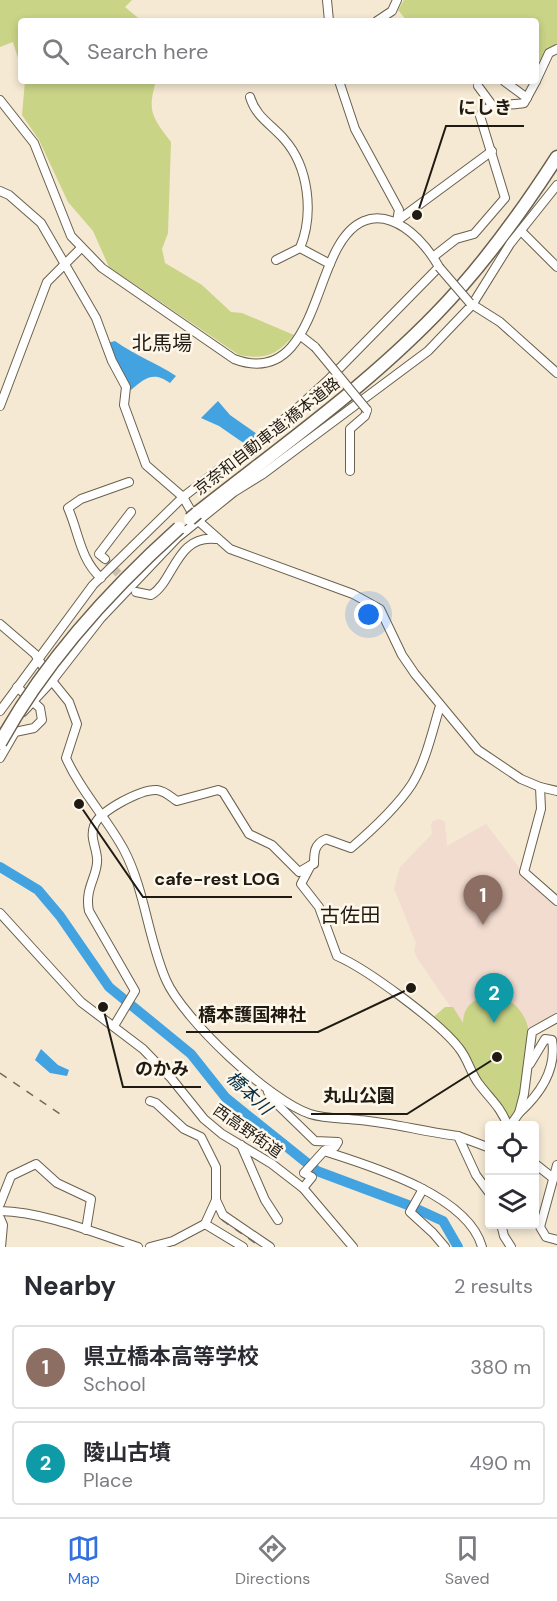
<!DOCTYPE html>
<meta charset="utf-8">
<style>
body{margin:0;font-family:"DM Sans","Noto Sans JP",sans-serif;background:#f7f7f7;color:#2b2b33}
.controls{position:absolute;right:18px;bottom:18px;display:grid;overflow:hidden;border-radius:6px;box-shadow:0 3px 9px #0003}
.controls button{width:54px;height:54px;display:grid;place-items:center;padding:0;border:0;border-bottom:2px solid #e1e1e2;background:#fff;color:#2b2b33;font:30px sans-serif}
.you{position:absolute;left:369px;top:615px;width:21px;height:21px;margin:-15px;border:4px solid #fff;border-radius:50%;background:#1a73e8;box-shadow:0 0 0 9px #1a73e833}
.badge{display:grid;place-items:center;width:39px;height:39px;border-radius:50%;background:#3271df;color:#fff;font-size:20px;font-weight:700}
.pin{position:absolute;translate:-50% -50px;filter:drop-shadow(0 2px 3px #0008)}
.pin::after{content:'';position:absolute;top:32px;width:21px;height:18px;background:inherit;clip-path:polygon(0 0,100% 0,50% 100%)}
.list{margin:0;padding:0;list-style:none}
h2{display:flex;justify-content:space-between;align-items:center;height:78px;margin:0;padding:0 24px;font-size:26px}
h2 small{font-size:20px;font-weight:400;color:#7c7c81}
.list li{display:grid;grid-template-columns:39px 1fr auto;gap:18px;align-items:center;box-sizing:border-box;height:84px;margin:0 12px 12px;padding:0 12px;border:2px solid #e1e1e2;border-radius:6px}
.list b{display:block;font-size:22px;white-space:nowrap}
.list p{margin:0;font-size:20px;white-space:nowrap;color:#7c7c81}
.list em{font-size:20px;font-style:normal;color:#7c7c81}
.icon{flex:none;width:33px;height:33px;fill:none;stroke:currentColor;stroke-width:2;stroke-linecap:round;stroke-linejoin:round}
.map{position:relative;flex:none;width:557px;height:1247px;overflow:hidden}
.search{position:absolute;background:#fff;box-shadow:0 3px 9px #0003;left:18px;right:18px;top:18px;height:66px;display:flex;align-items:center;gap:15px;box-sizing:border-box;padding:0 21px;border-radius:6px;color:#7c7c81;font-size:22px}
.sheet{height:270px;background:#fff}
nav{display:flex;justify-content:space-around;align-items:center;box-sizing:border-box;height:84px;border-top:2px solid #e1e1e2;background:#fff;font-size:16px;color:#7c7c81}
nav a{display:grid;justify-items:center;gap:3px}
nav .on{color:#3271df}
.map>svg:first-child{display:block}
</style>
<div class="map">
<svg width="557" height="1247" viewBox="0 0 557 1247">
<rect width="100%" height="100%" fill="#f5e9d3"/>
<path fill="#f2dbcf" d="M 439,819 L 445,822 L 447,846 L 486,824 L 522,871 L 522,876 L 557,905 L 557,1016 L 530,1029 L 518,1009 L 463,1025 L 417,958 L 414,951 L 416,943 L 394,889 L 400,867 L 432,834 L 431,825 L 433,821 Z"/>
<g fill="#c9d487">
<path d="M 0,0 L 132,0 L 125,7 L 142,21 L 21,21 L 21,68 L 13,42 L 0,47 Z"/>
<path d="M 404,0 L 557,0 L 557,45 C 545,45 541,60 536,70 L 536,21 L 407,21 L 398,10 Z"/>
<path d="M 25,81 L 156,81 C 147,112 152,117 171,142 L 168,233 L 162,249 L 165,263 L 202,285 L 231,312 L 242,313 L 294,335 C 277,355 265,360 239,355 L 109,267 L 93,231 L 68,202 L 39,140 L 22,115 Z"/>
<path d="M 496,994 C 553,1014 525,1086 510,1125 L 478,1083 L 469,1062 L 430,1020 L 445,1007 L 453,1007 L 463,1023 C 464,1002 477,998 496,994 Z"/>
</g>
<g fill="#43a3e1">
<path d="M 115,341 C 136,356 155,362 176,376 L 170,383 C 153,371 145,378 131,390 L 107,343 Z"/>
<path d="M 218,401 L 230,415 L 257,434 L 245,444 L 219,426 L 201,418 Z"/>
<path d="M 41,1049 L 58,1065 L 69,1070 L 67,1076 L 50,1073 L 35,1060 Z"/>
</g>
<g fill="none" stroke-linecap="round" stroke-linejoin="round">
<path stroke="#43a3e1" stroke-width="10" d="M 0,867 L 38,890 L 60,916 L 109,987 L 191,1054 L 226,1098 L 317,1171 L 408,1205 L 443,1221 L 458,1247"/>
<path stroke="#cac0ad" stroke-width="8" stroke-dasharray="8 4" stroke-linecap="butt" d="M 105,559 L 127,583"/>
<g stroke="#6a604d" stroke-width="10">
<g id="minor">
<path d="M 327,0 L 329,21"/>
<path d="M 377,21 L 392,11 L 397,0"/>
<path d="M 339,81 L 355,129 L 399,210 L 397,221"/>
<path d="M 504,81 L 527,98"/>
<path d="M 536,81 L 549,53 L 557,49"/>
<path d="M 478,86 L 492,105"/>
<path d="M 250,97 C 256,117 271,124 284,139 C 309,167 314,214 300,248"/>
<path d="M 0,100 L 34,143 L 71,236 L 102,268 L 234,359 C 305,386 313,290 338,247 C 369,192 416,226 439,267 L 328,380 L 292,413 L 183,497 L 93,585 L 0,711"/>
<path d="M 0,191 L 9,195 L 41,223 L 96,318 L 112,361 L 126,387 L 124,405 L 146,465 L 183,497 L 195,518 L 230,549 L 353,594 L 380,609 L 402,655 L 415,674 L 478,750 L 521,779 L 540,787 L 557,791"/>
<path d="M 397,221 L 492,151"/>
<path d="M 521,231 L 557,267"/>
<path d="M 433,257 L 456,239 L 474,234 L 505,198 L 480,116 C 485,102 510,106 524,103 L 536,81"/>
<path d="M 276,260 L 300,248 L 330,264"/>
<path d="M 470,303 L 500,322 L 557,373"/>
<path d="M 301,336 L 315,347"/>
<path d="M 0,406 L 47,282 L 81,248"/>
<path d="M 350,471 L 350,429 L 365,416 L 367,410"/>
<path d="M 105,559 L 99,554 L 131,512"/>
<path d="M 101,578 C 80,559 79,533 68,508 L 81,499 L 129,482"/>
<path d="M 136,592 L 151,595 C 174,582 176,534 216,539"/>
<path d="M 0,624 L 35,654 L 52,681 L 69,702 L 77,724 L 66,758 C 81,792 107,818 124,850 C 145,890 148,939 166,980 C 183,1019 270,1101 310,1114 C 326,1119 343,1118 360,1120 C 393,1123 425,1132 458,1136 L 476,1175 L 490,1194"/>
<path d="M 23,712 L 52,681 L 101,618 L 177,538 L 234,492 L 263,474 L 428,351 L 472,305 L 510,244 L 557,185"/>
<path d="M 0,758 L 15,732 L 34,728 L 42,720 L 40,708 L 17,687"/>
<path d="M 540,787 L 541,809 L 524,872 L 557,901"/>
<path d="M 311,865 L 314,864 C 314,853 314,844 326,839 L 351,848 C 372,830 397,807 412,784 C 426,761 432,732 440,706"/>
<path d="M 0,913 L 81,1002 L 143,1049 L 171,1078 L 204,1119 L 222,1134 L 272,1164 L 303,1188 L 353,1247"/>
<path d="M 114,1026 L 135,991 L 89,911 C 84,887 99,875 97,858 C 96,846 90,838 94,826 C 99,811 141,789 157,790 C 165,791 171,797 177,801 L 218,790 L 223,792 L 249,834 L 272,845 L 299,872 L 311,865 L 301,884 L 319,907 L 337,956 C 367,969 439,1022 459,1048 C 468,1059 471,1074 479,1084 C 491,1100 500,1106 508,1126"/>
<path d="M 268,1092 L 279,1106 L 315,1141 L 338,1142 L 335,1147 L 325,1150"/>
<path d="M 150,1101 L 156,1103 L 184,1129 L 201,1137 L 216,1167 L 216,1200"/>
<path d="M 519,1113 C 540,1094 557,1070 552,1040 L 545,1039 L 530,1064"/>
<path d="M 510,1126 L 519,1113 L 524,1094 L 532,1032 L 557,1018"/>
<path d="M 458,1136 L 490,1148"/>
<path d="M 241,1145 L 265,1200 L 278,1220"/>
<path d="M 534,1163 L 553,1178"/>
<path d="M 557,1165 L 540,1227 L 546,1237 L 557,1240"/>
<path d="M 303,1188 L 312,1177 L 304,1173 L 324,1151 C 371,1166 468,1195 482,1247"/>
<path d="M 423,1189 L 410,1212 L 433,1233 L 445,1247"/>
<path d="M 0,1204 L 11,1176 L 36,1164 L 57,1183 L 91,1199 L 86,1230"/>
<path d="M 0,1211 C 45,1212 95,1233 138,1247"/>
<path d="M 0,1218 L 3,1225 L 1,1247"/>
<path d="M 205,1224 L 216,1200 L 223,1215 L 270,1247"/>
<path d="M 501,1224 L 504,1236 L 511,1247"/>
<path d="M 150,1247 L 173,1241 L 205,1224 L 243,1247"/>
</g>
</g>
<g stroke="#6a604d" stroke-width="15">
<path id="highway" d="M 197,513 C 278,449 363,389 435,315 C 482,267 521,213 557,157"/>
</g>
<use href="#minor" stroke="#fff" stroke-width="8"/>
<use href="#highway" stroke="#fff" stroke-width="12"/>
<g stroke="#716a5c" stroke-width="1.5" stroke-dasharray="8 8" stroke-linecap="butt">
<path d="M 0,1073 L 66,1118"/>
<path d="M 222,1220 L 261,1247"/>
</g>
<g stroke="#6a604d" stroke-width="10" stroke-linecap="butt">
<g id="minor-bridge">
<path d="M 439,267 L 470,303"/>
<path d="M 315,347 L 367,410"/>
</g>
</g>
<g stroke="#6a604d" stroke-width="15" stroke-linecap="butt">
<g id="highway-bridge">
<path d="M 190,519 L 197,513"/>
<path d="M 0,743 C 45,661 110,590 179,528"/>
</g>
</g>
<use href="#minor-bridge" stroke="#fff" stroke-width="8"/>
<use href="#highway-bridge" stroke="#fff" stroke-width="12"/>
</g>
<g text-anchor="middle" dominant-baseline="central" stroke-width="5" stroke-linejoin="round" paint-order="stroke">
<g font-size="16" fill="#1f1b13" stroke="#fef7ea">
<text transform="translate(267 436) rotate(-38)">京奈和自動車道;橋本道路</text>
<text transform="translate(248 1131) rotate(35)">西高野街道</text>
</g>
<g font-size="18" font-style="italic" fill="#042e47" stroke="#fef7ea">
<text transform="translate(249 1093) rotate(43)">橋本川</text>
</g>
<g font-size="20" fill="#1f1b13" stroke="#fef7ea">
<text x="162" y="343">北馬場</text>
<text x="350" y="915">古佐田</text>
</g>
</g>
<path fill="none" stroke="#1f1b13" stroke-width="2" d="M417 215L446 126H524M79 804L143 897H292M411 988L318 1032H186M103 1007L123 1087H201M497 1057L407 1114H311"/>
<g fill="#1f1b13" stroke="#fef7ea" stroke-width="2">
<circle cx="417" cy="215" r="6"/>
<circle cx="79" cy="804" r="6"/>
<circle cx="411" cy="988" r="6"/>
<circle cx="103" cy="1007" r="6"/>
<circle cx="497" cy="1057" r="6"/>
</g>
<g font-size="18" text-anchor="middle" font-weight="bold" fill="#1f1b13" stroke="#fef7ea" stroke-width="5" stroke-linejoin="round" paint-order="stroke">
<text x="485" y="114">にしき</text>
<text x="217" y="885">cafe-rest LOG</text>
<text x="252" y="1021">橋本護国神社</text>
<text x="162" y="1075">のかみ</text>
<text x="359" y="1102">丸山公園</text>
</g>
</svg>
<div class="controls">
<button><svg class="icon" aria-label="locate" viewBox="0 0 24 24"><circle cx="12" cy="12" r="6"/><path d="M12 2v4M12 18v4M2 12h4M18 12h4"/></svg></button>
<button><svg class="icon" aria-label="layers" viewBox="0 0 24 24"><path d="M12 4l9 5-9 5-9-5zM3 14l9 5 9-5"/></svg></button>
</div>
<div class="you"></div>
<div class="pin badge" style="left:483px;top:925px;background:#8d6e63">1</div>
<div class="pin badge" style="left:494px;top:1023px;background:#0f9aa8">2</div>
<div class="search"><svg class="icon" aria-label="search" viewBox="0 0 24 24"><circle cx="10" cy="10" r="6"/><path d="M15 15l6 6"/></svg>Search here</div>
</div>
<section class="sheet">
<h2>Nearby<small>2 results</small></h2>
<ul class="list">
<li><span class="badge" style="background:#8d6e63">1</span><div><b>県立橋本高等学校</b><p>School</p></div><em>380 m</em></li>
<li><span class="badge" style="background:#0f9aa8">2</span><div><b>陵山古墳</b><p>Place</p></div><em>490 m</em></li>
</ul>
</section>
<nav>
<a class="on"><svg class="icon" aria-label="map" viewBox="0 0 24 24"><path d="M3 6l6-2 6 2 6-2v14l-6 2-6-2-6 2zM9 4v14M15 6v14"/></svg>Map</a>
<a><svg class="icon" aria-label="directions" viewBox="0 0 24 24"><path d="M12 3l9 9-9 9-9-9zM9 14v-3h6M13 9l2 2-2 2"/></svg>Directions</a>
<a><svg class="icon" aria-label="saved" viewBox="0 0 24 24"><path d="M7 4h10v16l-5-4-5 4z"/></svg>Saved</a>
</nav>
